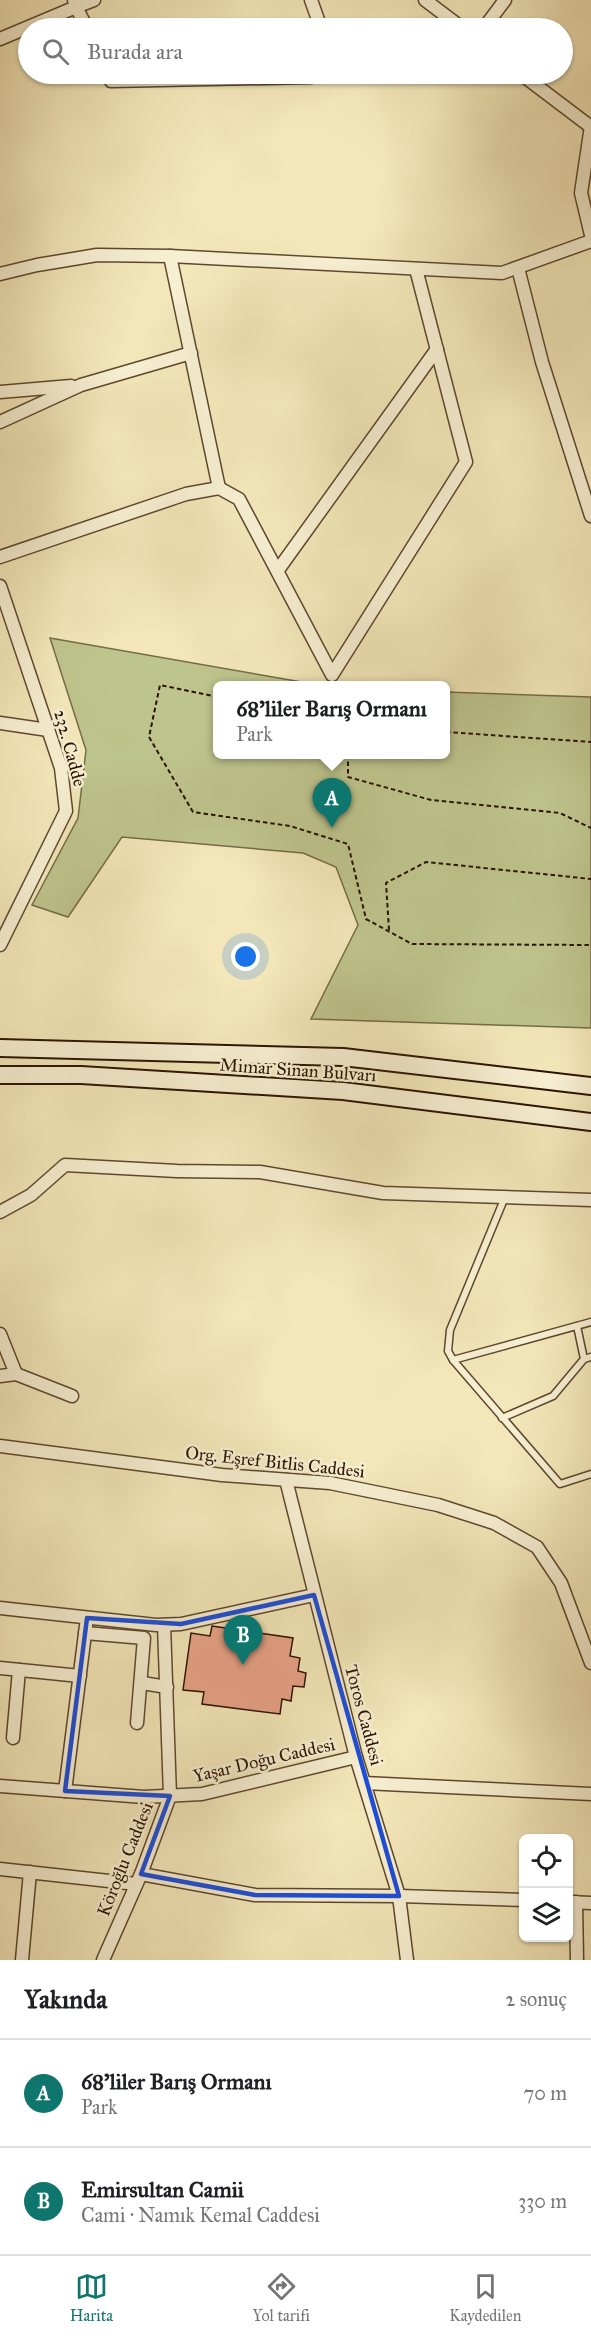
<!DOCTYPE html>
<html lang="tr">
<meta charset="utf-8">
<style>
body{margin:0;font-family:"IM FELL Great Primer",serif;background:#f2f2f2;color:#202124}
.controls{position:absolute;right:18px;bottom:18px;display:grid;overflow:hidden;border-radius:9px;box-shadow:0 2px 4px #0004}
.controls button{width:54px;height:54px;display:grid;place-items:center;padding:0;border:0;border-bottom:2px solid #e0e0e0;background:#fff;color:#202124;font:30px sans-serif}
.you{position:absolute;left:246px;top:957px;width:21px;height:21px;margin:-15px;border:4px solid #fff;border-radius:50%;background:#1a73e8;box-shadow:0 0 0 9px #1a73e833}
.badge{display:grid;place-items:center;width:39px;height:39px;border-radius:50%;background:#0f766e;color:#fff;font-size:20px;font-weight:700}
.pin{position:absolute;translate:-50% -50px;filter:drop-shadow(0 2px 3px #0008)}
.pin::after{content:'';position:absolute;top:32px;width:21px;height:18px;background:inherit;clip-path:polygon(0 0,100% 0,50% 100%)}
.popup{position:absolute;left:213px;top:681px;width:237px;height:78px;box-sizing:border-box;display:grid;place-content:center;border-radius:9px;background:#fff;filter:drop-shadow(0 2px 4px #0005);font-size:20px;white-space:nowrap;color:#757577}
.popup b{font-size:22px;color:#202124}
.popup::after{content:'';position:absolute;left:50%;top:100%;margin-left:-12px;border:12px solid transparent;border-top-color:#fff}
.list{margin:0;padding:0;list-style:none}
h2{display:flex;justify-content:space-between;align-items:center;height:78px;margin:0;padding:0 24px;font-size:26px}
h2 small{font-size:20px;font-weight:400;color:#757577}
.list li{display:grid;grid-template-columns:39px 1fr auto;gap:18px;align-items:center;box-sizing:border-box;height:108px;padding:0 24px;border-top:2px solid #e0e0e0}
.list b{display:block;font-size:22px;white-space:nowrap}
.list p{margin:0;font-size:20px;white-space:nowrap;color:#757577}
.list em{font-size:20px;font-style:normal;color:#757577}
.icon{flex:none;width:33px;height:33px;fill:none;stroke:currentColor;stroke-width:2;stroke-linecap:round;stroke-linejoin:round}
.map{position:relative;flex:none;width:591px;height:1960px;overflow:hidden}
.search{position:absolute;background:#fff;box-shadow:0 2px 4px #0004;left:18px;right:18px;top:18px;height:66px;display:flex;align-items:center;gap:15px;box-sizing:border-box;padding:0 21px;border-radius:33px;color:#757577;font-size:22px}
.sheet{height:294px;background:#fff}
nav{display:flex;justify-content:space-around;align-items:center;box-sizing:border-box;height:84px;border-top:2px solid #e0e0e0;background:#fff;font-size:16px;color:#757577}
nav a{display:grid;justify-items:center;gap:3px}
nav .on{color:#0f766e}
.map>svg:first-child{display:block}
</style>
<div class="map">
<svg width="591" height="1960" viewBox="0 0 591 1960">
<rect width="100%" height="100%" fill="#f3e7b9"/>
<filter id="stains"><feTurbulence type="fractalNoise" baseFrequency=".00333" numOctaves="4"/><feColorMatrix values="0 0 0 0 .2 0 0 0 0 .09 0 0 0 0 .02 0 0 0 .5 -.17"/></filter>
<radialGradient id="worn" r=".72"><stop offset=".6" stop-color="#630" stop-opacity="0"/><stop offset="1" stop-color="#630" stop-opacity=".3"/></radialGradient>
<path fill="#bec48d" stroke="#746c46" stroke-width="1.5" d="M 50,638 L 319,685 L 218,686 L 218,754 L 446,754 L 446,692 L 591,697 L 591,1028 L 311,1019 L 358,925 L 336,867 L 303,853 L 122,837 L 68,917 L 32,905 L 78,818 L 86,750 Z"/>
<path fill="#e7a286" stroke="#2b1300" stroke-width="1.5" d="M 212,1626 L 293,1638 L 290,1656 L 300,1658 L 298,1671 L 306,1673 L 304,1687 L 293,1686 L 291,1701 L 282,1699 L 280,1714 L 202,1704 L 204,1692 L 183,1690 L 191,1633 L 210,1636 Z"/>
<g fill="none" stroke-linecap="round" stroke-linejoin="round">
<g stroke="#5d482e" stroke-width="9">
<g id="service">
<path d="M 505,1197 L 450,1330 L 448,1351 L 453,1360 L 560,1484 L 591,1474"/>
<path d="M 577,1326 L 584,1359"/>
<path d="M 453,1360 L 591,1322"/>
<path d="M 502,1418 L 553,1396 L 584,1359 L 591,1357"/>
</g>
</g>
<g stroke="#5d482e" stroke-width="15">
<g id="minor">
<path d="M 311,0 L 321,28"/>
<path d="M 425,0 L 462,28"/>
<path d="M 87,28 L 76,7 L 94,0"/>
<path d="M 484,28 L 505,0"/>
<path d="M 0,39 L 76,7 L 74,0"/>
<path d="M 108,74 L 111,81 L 311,77 L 317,74"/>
<path d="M 521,74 L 591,127"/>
<path d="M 591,126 L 581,193 L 591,235"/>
<path d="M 170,256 L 219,488"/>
<path d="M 518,268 L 542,362 L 591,516"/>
<path d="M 0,274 L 37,265 L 97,255 L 170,256 L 502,273 L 591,241"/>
<path d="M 0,392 L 71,386"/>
<path d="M 0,422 L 81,385 L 191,353"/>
<path d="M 0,557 L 186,494 L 219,488 L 239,499 L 332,675 L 466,462 L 416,269"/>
<path d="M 278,570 L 437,349"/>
<path d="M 0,586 L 61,768 L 66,811 L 0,945"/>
<path d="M 0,723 L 48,730"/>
<path d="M 0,1212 L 31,1195 L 65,1165 L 177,1171 L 260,1172 L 383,1193 L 591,1200"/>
<path d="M 0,1334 L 16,1374"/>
<path d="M 0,1376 L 16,1374 L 72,1396"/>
<path d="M 0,1446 L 222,1475 L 330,1483 L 438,1505 L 494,1523 L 537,1547 L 561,1583 L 591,1663"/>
<path d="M 286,1480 L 356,1757 L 399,1896 L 407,1960"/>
<path d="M 0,1608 L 156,1625 L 181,1624 L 314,1595"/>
<path d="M 85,1633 L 144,1638 L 137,1723"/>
<path d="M 0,1668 L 80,1676"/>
<path d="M 142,1683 L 167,1687"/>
<path d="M 13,1738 L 19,1670"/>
<path d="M 364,1783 L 591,1794"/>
<path d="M 0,1786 L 144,1797 L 202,1794 L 356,1757"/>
<path d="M 65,1791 L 87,1618"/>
<path d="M 0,1869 L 136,1884"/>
<path d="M 141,1874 L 255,1895 L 399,1896 L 524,1900"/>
<path d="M 568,1902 L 591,1903"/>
<path d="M 576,1902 L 577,1960"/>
<path d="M 22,1960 L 30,1872"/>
<path d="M 103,1960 L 141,1874 L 170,1796 L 164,1625"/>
</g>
</g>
<g stroke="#2b1300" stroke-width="20">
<g id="secondary">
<path d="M 0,1048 L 343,1057 L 591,1086"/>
<path d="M 0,1075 L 81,1075 L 343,1091 L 591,1122"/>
</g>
</g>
<g stroke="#2b1300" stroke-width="2" stroke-dasharray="4.5 3" stroke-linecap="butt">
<path d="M 218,697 L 160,685 L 149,737 L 193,812 L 290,826 L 348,844 L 366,919 L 412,944 L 591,945"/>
<path d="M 446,732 L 591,742"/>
<path d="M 348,754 L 348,777 L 431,800 L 560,813 L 591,828"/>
<path d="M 389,930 L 386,883 L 426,862 L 591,879"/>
</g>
<use href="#service" stroke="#f7efd2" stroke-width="6"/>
<use href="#minor" stroke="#f7efd2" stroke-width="12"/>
<use href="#secondary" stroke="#f7efd2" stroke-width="16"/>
</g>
<path fill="none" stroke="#1d4ed8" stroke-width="4.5" stroke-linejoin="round" d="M 314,1595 L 399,1896 L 255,1895 L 141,1874 L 170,1796 L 65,1791 L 87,1618 L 181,1624 Z"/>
<g text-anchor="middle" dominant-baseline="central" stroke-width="5" stroke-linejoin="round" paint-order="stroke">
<g font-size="18" fill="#2b1300" stroke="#f7efd2">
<text transform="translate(70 748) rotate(75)">232. Cadde</text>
<text transform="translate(298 1070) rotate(4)">Mimar Sinan Bulvarı</text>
<text transform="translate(275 1462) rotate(6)">Org. Eşref Bitlis Caddesi</text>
<text transform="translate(364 1715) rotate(75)">Toros Caddesi</text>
<text transform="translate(264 1760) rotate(-13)">Yaşar Doğu Caddesi</text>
<text transform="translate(125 1859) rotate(-68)">Köroğlu Caddesi</text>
</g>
</g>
<rect width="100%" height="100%" filter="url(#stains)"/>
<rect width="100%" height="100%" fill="url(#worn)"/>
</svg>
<div class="controls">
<button><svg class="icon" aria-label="locate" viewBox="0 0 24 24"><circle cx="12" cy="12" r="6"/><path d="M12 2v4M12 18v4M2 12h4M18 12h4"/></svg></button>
<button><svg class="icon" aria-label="layers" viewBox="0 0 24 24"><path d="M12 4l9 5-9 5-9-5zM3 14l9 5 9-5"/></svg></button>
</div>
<div class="you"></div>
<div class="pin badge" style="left:332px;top:828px">A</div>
<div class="popup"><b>68'liler Barış Ormanı</b>Park</div>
<div class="pin badge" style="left:243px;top:1665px">B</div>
<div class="search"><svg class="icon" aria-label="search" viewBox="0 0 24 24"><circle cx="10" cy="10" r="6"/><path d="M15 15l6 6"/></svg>Burada ara</div>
</div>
<section class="sheet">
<h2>Yakında<small>2 sonuç</small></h2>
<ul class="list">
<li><span class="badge">A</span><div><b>68'liler Barış Ormanı</b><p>Park</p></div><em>70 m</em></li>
<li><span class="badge">B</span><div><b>Emirsultan Camii</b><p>Cami · Namık Kemal Caddesi</p></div><em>330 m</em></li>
</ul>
</section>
<nav>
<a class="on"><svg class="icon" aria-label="map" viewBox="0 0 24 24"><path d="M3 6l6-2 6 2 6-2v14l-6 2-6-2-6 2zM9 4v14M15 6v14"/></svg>Harita</a>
<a><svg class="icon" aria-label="directions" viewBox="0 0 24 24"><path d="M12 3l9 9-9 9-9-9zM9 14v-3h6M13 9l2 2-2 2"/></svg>Yol tarifi</a>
<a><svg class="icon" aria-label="saved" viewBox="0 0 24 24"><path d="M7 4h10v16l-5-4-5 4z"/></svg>Kaydedilen</a>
</nav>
